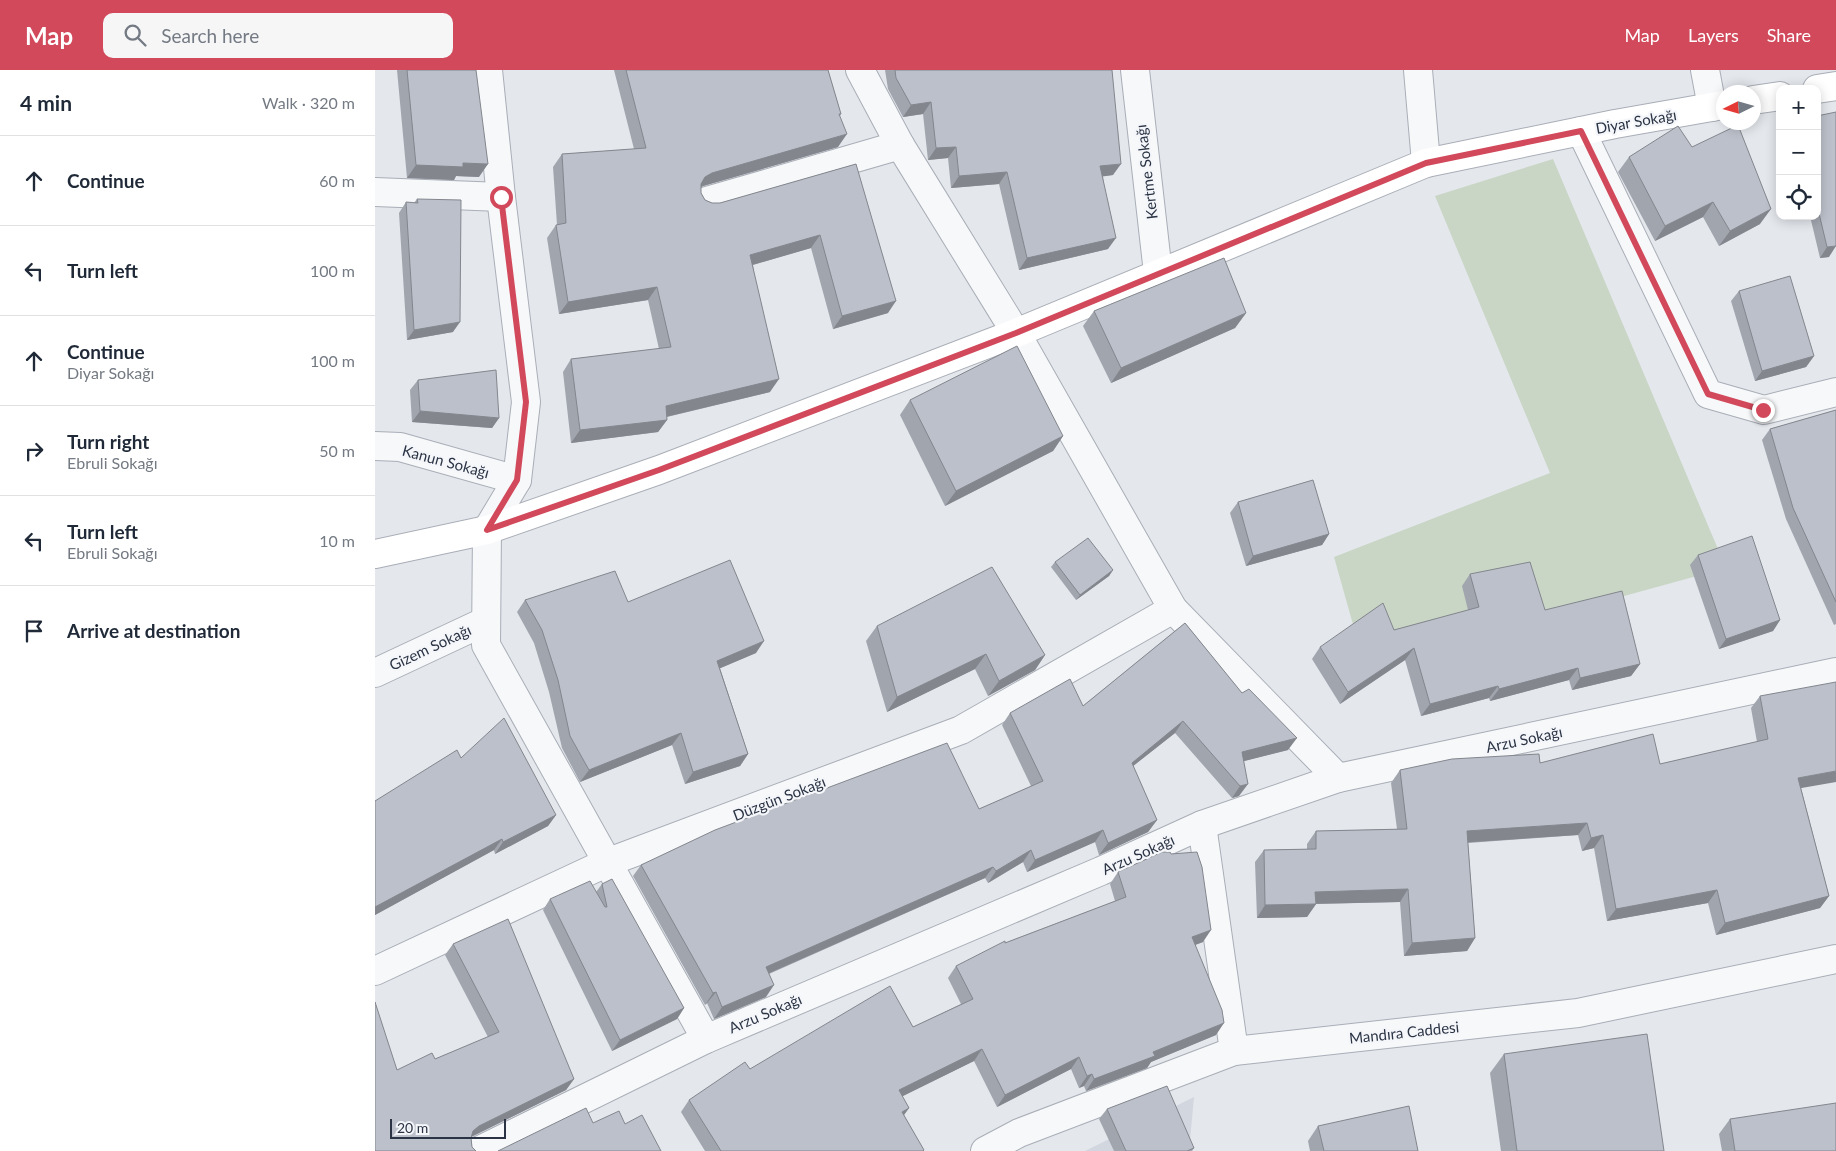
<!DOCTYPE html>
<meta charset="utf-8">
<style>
body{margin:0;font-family:Lato,sans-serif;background:#f6f6f7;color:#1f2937}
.controls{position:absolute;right:15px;top:15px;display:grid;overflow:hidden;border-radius:10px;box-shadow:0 2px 12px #0003}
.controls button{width:45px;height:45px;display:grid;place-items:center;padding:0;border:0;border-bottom:1px solid #e0e1e3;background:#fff;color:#1f2937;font:25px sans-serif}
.compass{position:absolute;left:1341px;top:15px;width:45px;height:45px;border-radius:50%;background:#fff;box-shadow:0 2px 12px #0003;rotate:265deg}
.scale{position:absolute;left:15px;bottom:12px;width:116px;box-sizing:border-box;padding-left:5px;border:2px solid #2b3445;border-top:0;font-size:14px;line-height:18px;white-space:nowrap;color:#2b3445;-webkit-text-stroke:4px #f4f6f9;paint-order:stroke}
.stop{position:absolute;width:15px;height:15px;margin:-11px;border:4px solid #d1495b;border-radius:50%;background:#fff}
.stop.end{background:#d1495b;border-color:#fff;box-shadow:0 1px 5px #0008}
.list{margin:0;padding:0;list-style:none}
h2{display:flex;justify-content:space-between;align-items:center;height:65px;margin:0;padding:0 20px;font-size:21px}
h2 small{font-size:16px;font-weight:400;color:#747a83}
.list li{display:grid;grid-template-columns:32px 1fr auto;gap:15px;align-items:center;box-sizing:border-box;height:90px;padding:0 20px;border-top:1px solid #e0e1e3}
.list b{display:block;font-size:19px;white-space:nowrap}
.list p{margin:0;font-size:16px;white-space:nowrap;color:#747a83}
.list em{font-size:16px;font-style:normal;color:#747a83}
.icon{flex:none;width:28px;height:28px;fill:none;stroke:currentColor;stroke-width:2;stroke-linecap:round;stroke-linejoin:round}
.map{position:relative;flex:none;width:1461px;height:1081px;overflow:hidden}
header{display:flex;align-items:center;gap:30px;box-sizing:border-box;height:70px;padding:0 25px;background:#d1495b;color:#fff}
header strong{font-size:24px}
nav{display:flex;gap:28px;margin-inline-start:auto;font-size:18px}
.search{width:350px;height:45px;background:#f6f6f7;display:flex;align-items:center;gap:12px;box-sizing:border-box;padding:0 18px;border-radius:10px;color:#747a83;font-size:19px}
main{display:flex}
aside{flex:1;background:#fff}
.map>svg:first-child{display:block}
</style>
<header>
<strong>Map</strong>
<div class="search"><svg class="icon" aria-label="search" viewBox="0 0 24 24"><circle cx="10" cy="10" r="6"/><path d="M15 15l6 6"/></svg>Search here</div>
<nav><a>Map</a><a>Layers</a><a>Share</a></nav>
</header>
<main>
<aside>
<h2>4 min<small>Walk · 320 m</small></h2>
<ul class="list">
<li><svg class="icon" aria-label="ahead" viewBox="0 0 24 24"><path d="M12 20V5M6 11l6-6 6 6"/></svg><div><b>Continue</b></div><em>60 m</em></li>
<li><svg class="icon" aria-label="left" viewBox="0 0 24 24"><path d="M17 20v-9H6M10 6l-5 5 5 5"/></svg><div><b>Turn left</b></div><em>100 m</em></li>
<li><svg class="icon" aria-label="ahead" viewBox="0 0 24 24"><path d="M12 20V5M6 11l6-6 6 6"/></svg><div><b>Continue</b><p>Diyar Sokağı</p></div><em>100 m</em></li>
<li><svg class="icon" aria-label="right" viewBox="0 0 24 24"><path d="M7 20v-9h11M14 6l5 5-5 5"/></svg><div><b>Turn right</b><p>Ebruli Sokağı</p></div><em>50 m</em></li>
<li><svg class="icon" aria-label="left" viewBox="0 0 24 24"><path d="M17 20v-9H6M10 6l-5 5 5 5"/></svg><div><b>Turn left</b><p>Ebruli Sokağı</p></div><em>10 m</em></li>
<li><svg class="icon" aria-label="arrive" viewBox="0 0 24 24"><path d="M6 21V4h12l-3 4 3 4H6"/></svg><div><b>Arrive at destination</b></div></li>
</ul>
</aside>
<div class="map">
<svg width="1461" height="1081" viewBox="0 0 1461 1081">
<rect width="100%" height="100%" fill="#e4e7ec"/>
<path fill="#d2d6de" d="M 819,1027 L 814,1081 L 710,1081 Z"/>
<path fill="#c9d6c5" d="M 1178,89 L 1351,498 L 990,597 L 959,487 L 1175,403 L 1060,126 Z"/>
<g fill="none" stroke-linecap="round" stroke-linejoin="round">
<g stroke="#a9aeb7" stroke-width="30">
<g id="street">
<path d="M 113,0 L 126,127 L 151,332 L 142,410 L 112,460 L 111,575 L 331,969"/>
<path d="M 485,0 L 525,75 L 641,263 L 798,539 L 963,708"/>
<path d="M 760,0 L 783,203"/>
<path d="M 1043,0 L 1051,93"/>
<path d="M 1330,0 L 1337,37"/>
<path d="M 1206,61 L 1333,324 L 1389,340 L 1461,322"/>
<path d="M 0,122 L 126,127"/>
<path d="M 332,131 L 525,75"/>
<path d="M 0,376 L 25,377 L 142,410"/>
<path d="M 0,603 L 111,551"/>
<path d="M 827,755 L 859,981"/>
<path d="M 0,901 L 231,793 L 586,660 L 798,539"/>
<path d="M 103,1081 L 331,969 L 726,801 L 827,755 L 963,708 L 1461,602"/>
<path d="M 610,1081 L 644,1063 L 859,981 L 1203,943 L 1461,889"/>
</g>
</g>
<g stroke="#a9aeb7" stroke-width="30">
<g id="secondary">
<path d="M 1442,19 L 1461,16"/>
<path d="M 1378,30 L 1405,26"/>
<path d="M 0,484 L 112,460 L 284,400 L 641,263 L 1051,93 L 1240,54 L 1348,35"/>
</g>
</g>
<use href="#street" stroke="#f7f8fa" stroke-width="28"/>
<use href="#secondary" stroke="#fff" stroke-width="28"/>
</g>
<g fill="#a1a5ae">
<path d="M 22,0 L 101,0 L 104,107 L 81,106 L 79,110 L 32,108 Z"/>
<path d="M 239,0 L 453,0 L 466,44 L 465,46 L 463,77 L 328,116 L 326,117 L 326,123 L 330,130 L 337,133 L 345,133 L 481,94 L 513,243 L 458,259 L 436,178 L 378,195 L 395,322 L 292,347 L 292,350 L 283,362 L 196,373 L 188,302 L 196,289 L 284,279 L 273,230 L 184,244 L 172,168 L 181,155 L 182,155 L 178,97 L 187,84 L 259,79 Z"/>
<path d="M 510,0 L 737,0 L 738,105 L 728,106 L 733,179 L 644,200 L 624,114 L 576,118 L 573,88 L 553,90 L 548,44 L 528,47 L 513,19 Z"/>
<path d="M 1442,46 L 1454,187 L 1445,188 L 1435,146 L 1442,146 Z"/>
<path d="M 1317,77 L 1385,154 L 1344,176 L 1328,147 L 1280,171 L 1243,102 L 1254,87 Z"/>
<path d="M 42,129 L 78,262 L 32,270 L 24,143 L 31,132 L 39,133 Z"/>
<path d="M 1364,221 L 1439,286 L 1431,297 L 1380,311 L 1356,231 Z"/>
<path d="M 719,241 L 871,243 L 860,258 L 736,313 L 708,256 Z"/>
<path d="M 43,310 L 124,348 L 117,358 L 37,352 L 35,320 Z"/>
<path d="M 535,330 L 688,366 L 678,381 L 570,436 L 525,345 Z"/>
<path d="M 1461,340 L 1461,554 L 1459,555 L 1411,449 L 1387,370 L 1395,359 Z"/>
<path d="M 863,432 L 954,464 L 947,475 L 871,496 L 855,443 Z"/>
<path d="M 1323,485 L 1405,550 L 1398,561 L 1344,579 L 1315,495 Z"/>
<path d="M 680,492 L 738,500 L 734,506 L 701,530 L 676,497 Z"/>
<path d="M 1095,504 L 1265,594 L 1256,606 L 1197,620 L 1194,610 L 1115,631 L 1114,628 L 1046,646 L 1030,590 L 965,634 L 937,589 L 945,577 L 1019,560 L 1093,540 L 1087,516 Z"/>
<path d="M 150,530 L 253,532 L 381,583 L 345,598 L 373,684 L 365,696 L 310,714 L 297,675 L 205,712 L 187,678 L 174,622 L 159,573 L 142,542 Z"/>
<path d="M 810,553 L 913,680 L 868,691 L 864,726 L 857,728 L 800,663 L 758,696 L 782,750 L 773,762 L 724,785 L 720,772 L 652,802 L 648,792 L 613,813 L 610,808 L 394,904 L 391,927 L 339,949 L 332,933 L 330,935 L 258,806 L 266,795 L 604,739 L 656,716 L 627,655 L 635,643 L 708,636 Z"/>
<path d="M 502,556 L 670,585 L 660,600 L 613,626 L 600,599 L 512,642 L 491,571 Z"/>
<path d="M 1385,626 L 1426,718 L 1454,826 L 1445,838 L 1341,865 L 1333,833 L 1232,851 L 1219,778 L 1207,781 L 1203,765 L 1093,773 L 1100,868 L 1092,881 L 1029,886 L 1025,832 L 941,834 L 932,847 L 882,848 L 880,792 L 889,780 L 932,779 L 932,774 L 941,761 L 1022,759 L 1016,713 L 1025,700 L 1165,693 L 1285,694 L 1382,672 L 1376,638 Z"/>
<path d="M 86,688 L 181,745 L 173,756 L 120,784 L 119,780 L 0,845 L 0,731 Z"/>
<path d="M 743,802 L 828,872 L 820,875 L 841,965 L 776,992 L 772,998 L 711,1021 L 709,1016 L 704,1018 L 696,999 L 622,1037 L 599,991 L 527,1026 L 534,1038 L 529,1045 L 549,1081 L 330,1081 L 306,1042 L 314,1030 L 375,999 L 538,957 L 586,934 L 573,908 L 581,896 L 630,873 L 740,831 L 735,814 Z"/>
<path d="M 227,814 L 309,938 L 302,949 L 237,981 L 168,840 L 175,829 L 221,822 Z"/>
<path d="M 78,874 L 199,1009 L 191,1020 L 96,1067 L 97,1077 L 22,1000 L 60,989 L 113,967 L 70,885 Z"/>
<path d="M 1129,984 L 1289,1081 L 1126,1081 L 1115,1003 Z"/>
<path d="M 732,1039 L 819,1078 L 817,1081 L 739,1081 L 724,1049 Z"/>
<path d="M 1355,1049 L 1461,1081 L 1347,1081 L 1344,1064 Z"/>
<path d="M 943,1056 L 1043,1081 L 935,1081 L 933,1071 Z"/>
</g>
<g fill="#83868d">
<path d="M 556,32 L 548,44 L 528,47 L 536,35 Z"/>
<path d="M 472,64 L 463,77 L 328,116 L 321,120 L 330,107 L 337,103 Z"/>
<path d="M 581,77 L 573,88 L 553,90 L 561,78 Z"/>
<path d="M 88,93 L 113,94 L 104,107 L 81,106 L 79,110 L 32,108 L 41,95 Z"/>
<path d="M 746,94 L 738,105 L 717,108 L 725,96 Z"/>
<path d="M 632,102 L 624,114 L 576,118 L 584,106 Z"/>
<path d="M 1338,132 L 1328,147 L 1280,171 L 1290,156 Z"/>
<path d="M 1396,139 L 1385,154 L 1344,176 L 1355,161 Z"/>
<path d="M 445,165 L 436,178 L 367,198 L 375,185 Z"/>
<path d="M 741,168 L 733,179 L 644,200 L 652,188 Z"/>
<path d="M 1461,176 L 1454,187 L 1445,188 L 1452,177 Z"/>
<path d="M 282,217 L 273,230 L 184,244 L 193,232 Z"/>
<path d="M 521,231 L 513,243 L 458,259 L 467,246 Z"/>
<path d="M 871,243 L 860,258 L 736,313 L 746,298 Z"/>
<path d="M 85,252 L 78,262 L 32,270 L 39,260 Z"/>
<path d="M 1439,286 L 1431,297 L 1380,311 L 1387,301 Z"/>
<path d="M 404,309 L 395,322 L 282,349 L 291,336 Z"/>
<path d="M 45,341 L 124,348 L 117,358 L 37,352 Z"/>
<path d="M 292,350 L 283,362 L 196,373 L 205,360 Z"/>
<path d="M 688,366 L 678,381 L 570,436 L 581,421 Z"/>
<path d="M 954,464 L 947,475 L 871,496 L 878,486 Z"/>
<path d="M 738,500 L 734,506 L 701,530 L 705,525 Z"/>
<path d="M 1405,550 L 1398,561 L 1344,579 L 1351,569 Z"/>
<path d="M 389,571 L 381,583 L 334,603 L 342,591 Z"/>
<path d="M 1039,578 L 1030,590 L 965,634 L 973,622 Z"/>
<path d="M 611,584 L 600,599 L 512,642 L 522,627 Z"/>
<path d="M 670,585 L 660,600 L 613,626 L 624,611 Z"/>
<path d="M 1265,594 L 1256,606 L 1197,620 L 1205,608 Z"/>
<path d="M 1203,598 L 1194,610 L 1115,631 L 1124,619 Z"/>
<path d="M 1123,616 L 1114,628 L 1046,646 L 1055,634 Z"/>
<path d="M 808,651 L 800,663 L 748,704 L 757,693 Z"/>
<path d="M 306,663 L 297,675 L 205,712 L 214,700 Z"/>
<path d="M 922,668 L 913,680 L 858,694 L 867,682 Z"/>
<path d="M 373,684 L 365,696 L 310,714 L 318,702 Z"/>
<path d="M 1461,701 L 1461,712 L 1415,720 L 1423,708 Z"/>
<path d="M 873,714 L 864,726 L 857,728 L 865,716 Z"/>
<path d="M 181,745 L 173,756 L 120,784 L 128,772 Z"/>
<path d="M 782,750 L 773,762 L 724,785 L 733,773 Z"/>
<path d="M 1212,753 L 1203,765 L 1083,773 L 1092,761 Z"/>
<path d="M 728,760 L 720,772 L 652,802 L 660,790 Z"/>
<path d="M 1228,765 L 1219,778 L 1207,781 L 1216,768 Z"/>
<path d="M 127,769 L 119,780 L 0,845 L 0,837 Z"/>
<path d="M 656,780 L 648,792 L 613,813 L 621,801 Z"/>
<path d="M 618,797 L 610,808 L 383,908 L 391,897 Z"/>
<path d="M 1033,819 L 1025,832 L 932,834 L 940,822 Z"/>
<path d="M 1342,820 L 1333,833 L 1232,851 L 1241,839 Z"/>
<path d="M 1454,826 L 1445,838 L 1341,865 L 1350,853 Z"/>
<path d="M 941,834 L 932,847 L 882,848 L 890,835 Z"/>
<path d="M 836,860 L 828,872 L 809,879 L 817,867 Z"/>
<path d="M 1100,868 L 1092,881 L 1029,886 L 1037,873 Z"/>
<path d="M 399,915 L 391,927 L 339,949 L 347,937 Z"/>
<path d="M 341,922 L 332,933 L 330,935 L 338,923 Z"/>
<path d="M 309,938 L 302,949 L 237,981 L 245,970 Z"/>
<path d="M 849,953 L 841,965 L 776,992 L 772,998 L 711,1021 L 719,1009 L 778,982 Z"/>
<path d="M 607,979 L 599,991 L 516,1032 L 524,1020 Z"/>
<path d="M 704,987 L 696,999 L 622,1037 L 630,1025 Z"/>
<path d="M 717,1004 L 709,1016 L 704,1018 L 712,1006 Z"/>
<path d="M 199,1009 L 191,1020 L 96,1067 L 98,1061 L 104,1056 Z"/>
<path d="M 534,1038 L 526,1049 L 527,1042 Z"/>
</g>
<g fill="#bbc0ca" stroke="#83868d">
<path d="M 32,0 L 101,0 L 113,94 L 88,93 L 88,97 L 41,95 Z"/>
<path d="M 251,0 L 453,0 L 466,44 L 464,44 L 472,64 L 337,103 L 330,107 L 326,114 L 326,123 L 330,130 L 337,133 L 345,133 L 481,94 L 521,231 L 467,246 L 445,165 L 375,185 L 404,309 L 291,336 L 292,350 L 205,360 L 196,289 L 296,277 L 282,217 L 193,232 L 181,155 L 191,153 L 187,84 L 271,78 Z"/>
<path d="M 520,0 L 737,0 L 746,94 L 725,96 L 741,168 L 652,188 L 632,102 L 584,106 L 581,77 L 561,78 L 556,32 L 536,35 L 521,8 Z"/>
<path d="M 1461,42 L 1461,176 L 1452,177 L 1442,135 L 1442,46 Z"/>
<path d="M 1363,55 L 1396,139 L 1355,161 L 1338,132 L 1290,156 L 1254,87 L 1303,56 L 1317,77 Z"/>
<path d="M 42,129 L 86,130 L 85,252 L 39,260 L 31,132 L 43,133 Z"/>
<path d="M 849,188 L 871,243 L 746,298 L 719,241 Z"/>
<path d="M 1415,206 L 1439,286 L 1387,301 L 1364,221 Z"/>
<path d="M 642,276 L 688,366 L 581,421 L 535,330 Z"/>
<path d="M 121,300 L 124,348 L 45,341 L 43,310 Z"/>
<path d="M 1461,340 L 1461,532 L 1418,438 L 1395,359 Z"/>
<path d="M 938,410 L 954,464 L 878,486 L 863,432 Z"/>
<path d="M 1377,466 L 1405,550 L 1351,569 L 1323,485 Z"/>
<path d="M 713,468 L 738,500 L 705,525 L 680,492 Z"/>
<path d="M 355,490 L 389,571 L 342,591 L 373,684 L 318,702 L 306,663 L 214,700 L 195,666 L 183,610 L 167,560 L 150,530 L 240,501 L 253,532 Z"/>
<path d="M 1155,492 L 1170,540 L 1247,521 L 1265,594 L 1205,608 L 1203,598 L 1124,619 L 1123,616 L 1055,634 L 1039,578 L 973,622 L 945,577 L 1008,533 L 1019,560 L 1104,537 L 1095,504 Z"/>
<path d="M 617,497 L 670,585 L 624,611 L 611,584 L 522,627 L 502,556 Z"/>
<path d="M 810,553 L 867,623 L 874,619 L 922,668 L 867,682 L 873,714 L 865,716 L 808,651 L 757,693 L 782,750 L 733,773 L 728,760 L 660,790 L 656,780 L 621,801 L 618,797 L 391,897 L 399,915 L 347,937 L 341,922 L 338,923 L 266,795 L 340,760 L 572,673 L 604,739 L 668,711 L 635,643 L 695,609 L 708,636 Z"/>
<path d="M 1461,612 L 1461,701 L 1423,708 L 1454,826 L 1350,853 L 1342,820 L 1241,839 L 1228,765 L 1216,768 L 1212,753 L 1092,761 L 1100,868 L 1037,873 L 1033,819 L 940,822 L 941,834 L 890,835 L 889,780 L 941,779 L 941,761 L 1032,759 L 1025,700 L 1077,689 L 1164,684 L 1165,693 L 1278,664 L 1285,694 L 1393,669 L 1385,626 Z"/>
<path d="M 129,648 L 181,745 L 128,772 L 127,769 L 0,837 L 0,731 L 82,680 L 86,688 Z"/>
<path d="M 787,782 L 795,782 L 796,784 L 822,782 L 827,797 L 836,860 L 817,867 L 847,940 L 849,953 L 778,982 L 780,986 L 719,1009 L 717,1004 L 712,1006 L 704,987 L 630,1025 L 607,979 L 524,1020 L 534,1038 L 527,1042 L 549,1080 L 548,1081 L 346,1081 L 314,1030 L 370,992 L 375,999 L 515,916 L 538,957 L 598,929 L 581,896 L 630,871 L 630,873 L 751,827 L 743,802 Z"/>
<path d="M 237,809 L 309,938 L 245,970 L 175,829 L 215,811 L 230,837 L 232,837 L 227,814 Z"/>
<path d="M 133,849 L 199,1009 L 104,1056 L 98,1061 L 96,1068 L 97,1077 L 101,1081 L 0,1081 L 0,932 L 22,1000 L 57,983 L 60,989 L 124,962 L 78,874 Z"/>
<path d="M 1272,964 L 1289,1081 L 1142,1081 L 1129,984 Z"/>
<path d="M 792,1016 L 819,1078 L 812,1081 L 751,1081 L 732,1039 Z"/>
<path d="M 1461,1033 L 1461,1081 L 1360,1081 L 1355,1049 Z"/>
<path d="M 1034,1036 L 1043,1081 L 949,1081 L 943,1056 Z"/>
<path d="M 211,1038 L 218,1053 L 244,1041 L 250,1054 L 267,1045 L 286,1081 L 123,1081 Z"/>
</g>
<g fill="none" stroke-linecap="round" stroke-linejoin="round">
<path stroke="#d1495b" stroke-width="6" d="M 126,127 L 151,332 L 142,410 L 112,460 L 284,400 L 641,263 L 1051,93 L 1206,61 L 1333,324 L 1388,340"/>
</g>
<g text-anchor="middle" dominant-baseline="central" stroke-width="4.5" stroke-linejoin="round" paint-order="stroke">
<g font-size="15" fill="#2b3445" stroke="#f4f6f9">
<text transform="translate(1261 51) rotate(-10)">Diyar Sokağı</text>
<text transform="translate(771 102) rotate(-97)">Kertme Sokağı</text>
<text transform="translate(71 391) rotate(15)">Kanun Sokağı</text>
<text transform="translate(55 577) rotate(-25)">Gizem Sokağı</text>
<text transform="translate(1149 669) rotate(-12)">Arzu Sokağı</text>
<text transform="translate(404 728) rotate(-21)">Düzgün Sokağı</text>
<text transform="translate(763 784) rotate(-24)">Arzu Sokağı</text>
<text transform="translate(390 943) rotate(-23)">Arzu Sokağı</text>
<text transform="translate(1029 962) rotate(-6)">Mandıra Caddesi</text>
</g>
</g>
</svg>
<div class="controls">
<button>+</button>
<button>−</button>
<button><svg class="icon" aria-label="locate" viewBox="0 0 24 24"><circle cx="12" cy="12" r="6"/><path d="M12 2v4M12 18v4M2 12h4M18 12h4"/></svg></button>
</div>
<svg class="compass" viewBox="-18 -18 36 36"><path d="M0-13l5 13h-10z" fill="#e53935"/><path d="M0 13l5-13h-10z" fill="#747a83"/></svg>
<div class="scale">20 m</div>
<div class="stop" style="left:126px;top:127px"></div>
<div class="stop end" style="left:1388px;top:340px"></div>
</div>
</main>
